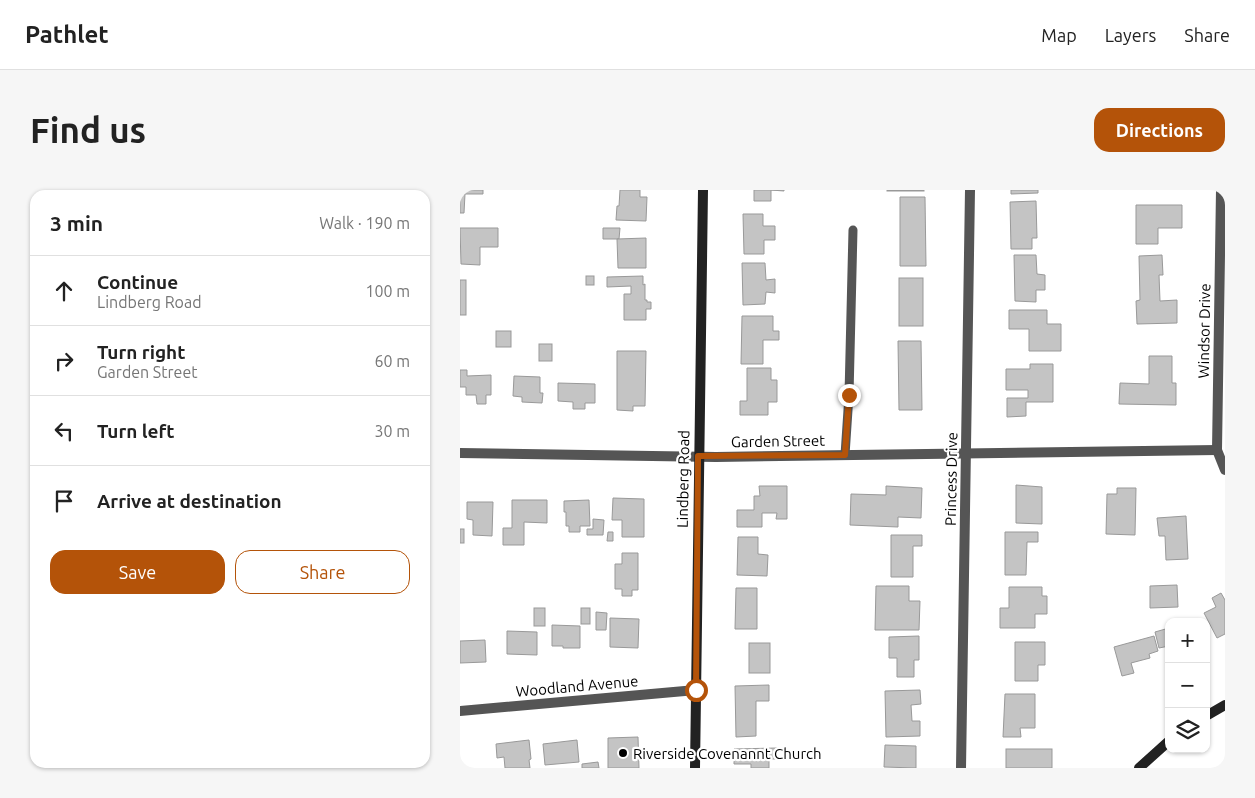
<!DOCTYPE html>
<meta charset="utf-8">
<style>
body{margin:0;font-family:Ubuntu,sans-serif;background:#f6f6f6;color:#222}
.controls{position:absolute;right:15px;bottom:15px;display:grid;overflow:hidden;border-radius:10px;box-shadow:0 1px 4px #0004}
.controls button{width:45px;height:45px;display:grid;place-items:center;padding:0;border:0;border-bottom:1px solid #e0e0e0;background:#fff;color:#222;font:25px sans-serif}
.stop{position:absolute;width:15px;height:15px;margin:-11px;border:4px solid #b45309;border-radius:50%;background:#fff}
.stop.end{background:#b45309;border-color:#fff;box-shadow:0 1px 5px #0008}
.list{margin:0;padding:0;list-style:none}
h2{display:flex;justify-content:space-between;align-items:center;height:65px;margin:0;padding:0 20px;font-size:21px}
h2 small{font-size:16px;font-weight:400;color:#767676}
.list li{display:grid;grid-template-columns:32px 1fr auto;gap:15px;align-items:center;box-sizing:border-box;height:70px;padding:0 20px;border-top:1px solid #e0e0e0}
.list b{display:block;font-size:19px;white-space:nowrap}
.list p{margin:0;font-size:16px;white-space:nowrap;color:#767676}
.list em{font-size:16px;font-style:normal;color:#767676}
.actions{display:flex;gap:10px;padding:15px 20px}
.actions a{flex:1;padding:11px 0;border:1px solid #b45309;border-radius:15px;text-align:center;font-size:18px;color:#b45309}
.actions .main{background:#b45309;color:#fff}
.icon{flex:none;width:28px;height:28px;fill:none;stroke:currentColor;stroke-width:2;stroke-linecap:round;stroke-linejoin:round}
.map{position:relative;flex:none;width:765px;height:578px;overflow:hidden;border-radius:15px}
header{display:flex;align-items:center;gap:30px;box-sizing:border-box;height:70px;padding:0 25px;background:#fff;border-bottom:1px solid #e0e0e0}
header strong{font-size:24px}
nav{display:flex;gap:28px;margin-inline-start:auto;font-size:18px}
.intro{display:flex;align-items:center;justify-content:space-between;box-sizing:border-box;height:120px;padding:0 30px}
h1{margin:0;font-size:35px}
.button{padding:12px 22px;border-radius:15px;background:#b45309;color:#fff;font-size:18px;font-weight:700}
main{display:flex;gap:30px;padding:0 30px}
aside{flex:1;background:#fff;border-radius:15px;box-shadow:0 1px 4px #0004}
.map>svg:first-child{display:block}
</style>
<header>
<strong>Pathlet</strong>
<nav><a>Map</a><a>Layers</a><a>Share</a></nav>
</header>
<div class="intro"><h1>Find us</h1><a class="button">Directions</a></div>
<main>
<aside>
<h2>3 min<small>Walk · 190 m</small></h2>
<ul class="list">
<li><svg class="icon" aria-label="ahead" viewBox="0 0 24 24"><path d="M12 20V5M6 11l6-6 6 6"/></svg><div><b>Continue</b><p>Lindberg Road</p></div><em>100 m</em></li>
<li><svg class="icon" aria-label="right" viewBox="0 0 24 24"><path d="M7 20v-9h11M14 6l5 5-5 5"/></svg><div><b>Turn right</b><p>Garden Street</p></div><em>60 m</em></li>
<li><svg class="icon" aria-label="left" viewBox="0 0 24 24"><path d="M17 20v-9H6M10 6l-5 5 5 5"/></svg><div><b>Turn left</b></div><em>30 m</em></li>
<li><svg class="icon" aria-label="arrive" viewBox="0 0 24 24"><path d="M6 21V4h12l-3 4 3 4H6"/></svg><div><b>Arrive at destination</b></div></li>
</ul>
<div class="actions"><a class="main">Save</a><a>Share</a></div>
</aside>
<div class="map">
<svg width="765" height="578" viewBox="0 0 765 578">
<rect width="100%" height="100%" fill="#fff"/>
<g fill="#c4c4c4" stroke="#999">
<path d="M 0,0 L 23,0 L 23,4 L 5,4 L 4,23 L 0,23 Z"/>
<path d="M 160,0 L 180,0 L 180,7 L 187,7 L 186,31 L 156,30 L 157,16 L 159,16 Z"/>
<path d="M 294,0 L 324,0 L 324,1 L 311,0 L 311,11 L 294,11 Z"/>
<rect x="427" y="0" width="37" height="1"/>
<path d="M 551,0 L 578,0 L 578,3 L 551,4 Z"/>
<path d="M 440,7 L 465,7 L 466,76 L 440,76 Z"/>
<path d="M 576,11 L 577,48 L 572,48 L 572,59 L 551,59 L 550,12 Z"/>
<path d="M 676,15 L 722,15 L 722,38 L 698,38 L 698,54 L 676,54 Z"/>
<path d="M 283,24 L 303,24 L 303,36 L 315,36 L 315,50 L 304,50 L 304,64 L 284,64 Z"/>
<path d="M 0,38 L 38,38 L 38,57 L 20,57 L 20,75 L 1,74 Z"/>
<path d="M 143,38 L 160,38 L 159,49 L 143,49 Z"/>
<path d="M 186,48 L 186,78 L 158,78 L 157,49 Z"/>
<path d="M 554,65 L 576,65 L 577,84 L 585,85 L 585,100 L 576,100 L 576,112 L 555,111 Z"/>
<path d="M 702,65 L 703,85 L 699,85 L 700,111 L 717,110 L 717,133 L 677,134 L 676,111 L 680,110 L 679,66 Z"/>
<path d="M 282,73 L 305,73 L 306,90 L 315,89 L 315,103 L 306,102 L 305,114 L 283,115 Z"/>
<rect x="126" y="86" width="8" height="9"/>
<path d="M 183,86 L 183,95 L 185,94 L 185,110 L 187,110 L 187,112 L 191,112 L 191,119 L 186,119 L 186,130 L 164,130 L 164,104 L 171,104 L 171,96 L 147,97 L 147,87 Z"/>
<rect x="439" y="88" width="24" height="48"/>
<rect x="0" y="90" width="6" height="35"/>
<path d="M 549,120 L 587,120 L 587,134 L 601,134 L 601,161 L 569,161 L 569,139 L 549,139 Z"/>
<path d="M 282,126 L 313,126 L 313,141 L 319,141 L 319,150 L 303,150 L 303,174 L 281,174 Z"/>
<rect x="36" y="141" width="15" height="16"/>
<path d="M 438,151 L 461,151 L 462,220 L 439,220 Z"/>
<rect x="79" y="154" width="13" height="17"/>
<path d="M 157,161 L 186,161 L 185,216 L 173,216 L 173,221 L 157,220 Z"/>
<path d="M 689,166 L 712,166 L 712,193 L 716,193 L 716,215 L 659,214 L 660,193 L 689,194 Z"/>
<path d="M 570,174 L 593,174 L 593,212 L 566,212 L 566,226 L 547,227 L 547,208 L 568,208 L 568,200 L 546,200 L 546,179 L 570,179 Z"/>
<path d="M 287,178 L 311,178 L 311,190 L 317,190 L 317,212 L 308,212 L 308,225 L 280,225 L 280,211 L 287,211 Z"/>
<path d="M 0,180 L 7,180 L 7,186 L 31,185 L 31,205 L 26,205 L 26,214 L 17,214 L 16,205 L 6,205 L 6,197 L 0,197 Z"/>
<path d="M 54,186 L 80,187 L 80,203 L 83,203 L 82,213 L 62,212 L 62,207 L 53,206 Z"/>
<path d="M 98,193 L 135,194 L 135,213 L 125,213 L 125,219 L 113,219 L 113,212 L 98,211 Z"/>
<path d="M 556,295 L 582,297 L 582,334 L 556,333 Z"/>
<path d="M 299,296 L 327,296 L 327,329 L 316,329 L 317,323 L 302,323 L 302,337 L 277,337 L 277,320 L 294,320 L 294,306 L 300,306 Z"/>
<path d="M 426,296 L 462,298 L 461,328 L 438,327 L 438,337 L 390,335 L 391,304 L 426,305 Z"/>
<path d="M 657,298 L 676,298 L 675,345 L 646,344 L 647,304 L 657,304 Z"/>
<path d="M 153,308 L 184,309 L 184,347 L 162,347 L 162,330 L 152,330 Z"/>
<path d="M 52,310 L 87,310 L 87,333 L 64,332 L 64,355 L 43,355 L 43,338 L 52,338 Z"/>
<path d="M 129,310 L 130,336 L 120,336 L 120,342 L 109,342 L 109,336 L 106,336 L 106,322 L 104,322 L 104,311 Z"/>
<path d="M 7,312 L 33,312 L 32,346 L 13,345 L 13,330 L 7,329 Z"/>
<path d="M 726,326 L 728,369 L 706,370 L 705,346 L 699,346 L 697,328 Z"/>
<path d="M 133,329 L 144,330 L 143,345 L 127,345 L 127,339 L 133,339 Z"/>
<rect x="0" y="339" width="4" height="14"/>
<path d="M 148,342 L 153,342 L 153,351 L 147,351 Z"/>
<path d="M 545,342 L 578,342 L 578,352 L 567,352 L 566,385 L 545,385 Z"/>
<path d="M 431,345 L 462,345 L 462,356 L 453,356 L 453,387 L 431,387 Z"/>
<path d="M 278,347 L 298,347 L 298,364 L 308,365 L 307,386 L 277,385 Z"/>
<path d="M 162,363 L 178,363 L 178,400 L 172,400 L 172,406 L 162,406 L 162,399 L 155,399 L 155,374 L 162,374 Z"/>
<path d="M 717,395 L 718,417 L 690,418 L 690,396 Z"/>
<path d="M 416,396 L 449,396 L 449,411 L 460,411 L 459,440 L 415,440 Z"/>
<path d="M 549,397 L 582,397 L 582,406 L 587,406 L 587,424 L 575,424 L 575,438 L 540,438 L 540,418 L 549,418 Z"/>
<path d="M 276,398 L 297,398 L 297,439 L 275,439 Z"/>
<path d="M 761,403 L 765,410 L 765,444 L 757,448 L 744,423 L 756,417 L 752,408 Z"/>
<rect x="74" y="418" width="11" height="18"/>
<rect x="121" y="418" width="9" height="16"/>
<path d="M 136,422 L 147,423 L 146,440 L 136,440 Z"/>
<path d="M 150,428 L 179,429 L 178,458 L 150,457 Z"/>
<path d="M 92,435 L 120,436 L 120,458 L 103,458 L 103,456 L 92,456 Z"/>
<path d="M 709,438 L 709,456 L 699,458 L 695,442 Z"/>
<path d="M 47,441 L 77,442 L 77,465 L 47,464 Z"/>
<path d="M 459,446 L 459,470 L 454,470 L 454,487 L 437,487 L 437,468 L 429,468 L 429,447 Z"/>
<path d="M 694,446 L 698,461 L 689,464 L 690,468 L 671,473 L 674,483 L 662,486 L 654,457 Z"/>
<path d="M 25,450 L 26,472 L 0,473 L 0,451 Z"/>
<path d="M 555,452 L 585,452 L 585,475 L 578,475 L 578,491 L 555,491 Z"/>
<rect x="289" y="453" width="21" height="30"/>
<path d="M 309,495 L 309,511 L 296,511 L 296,546 L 276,547 L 275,496 Z"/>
<path d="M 460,500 L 461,514 L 451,515 L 452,531 L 460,531 L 460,546 L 426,547 L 425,501 Z"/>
<path d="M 545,504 L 575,504 L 575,538 L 560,538 L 561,547 L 543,547 Z"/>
<path d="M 178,547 L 179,578 L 148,578 L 148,548 Z"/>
<path d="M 69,550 L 71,569 L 69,570 L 70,578 L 45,578 L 44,567 L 37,568 L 36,554 Z"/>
<path d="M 117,550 L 119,572 L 85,575 L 83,554 Z"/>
<path d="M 425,555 L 456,556 L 456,578 L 424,577 Z"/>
<path d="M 317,558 L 317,569 L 309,569 L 309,578 L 291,578 L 291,574 L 274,574 L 274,559 Z"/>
<rect x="546" y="559" width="46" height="19"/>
<path d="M 138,572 L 139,578 L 122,578 L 122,574 Z"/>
</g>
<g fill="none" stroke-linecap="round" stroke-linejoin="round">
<path stroke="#555" stroke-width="9" d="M 385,265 L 389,205 L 393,40"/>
<g stroke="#555" stroke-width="10">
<path d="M 761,0 L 757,260 L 765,280"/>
<path d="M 0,263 L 256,267 L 757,260"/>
<path d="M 0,521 L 236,500"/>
<path d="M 501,578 L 510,0"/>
</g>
<g stroke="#222" stroke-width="10">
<path d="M 746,526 L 765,515"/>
<path d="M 235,578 L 243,0"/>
<path d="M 679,578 L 709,551"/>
</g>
</g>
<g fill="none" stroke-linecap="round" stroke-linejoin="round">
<path stroke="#b45309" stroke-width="6" d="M 236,500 L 238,266 L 385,265 L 389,205"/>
</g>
<circle fill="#000" stroke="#fff" stroke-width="2" cx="163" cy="563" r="5"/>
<g text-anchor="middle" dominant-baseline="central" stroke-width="4.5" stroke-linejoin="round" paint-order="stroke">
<g font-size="15" fill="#000" stroke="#fff">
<text transform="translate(744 141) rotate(-89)">Windsor Drive</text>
<text transform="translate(318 251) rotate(-1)">Garden Street</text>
<text transform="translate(223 289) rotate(-89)">Lindberg Road</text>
<text transform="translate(491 289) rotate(-89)">Princess Drive</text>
<text transform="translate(117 496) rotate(-5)">Woodland Avenue</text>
</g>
<g font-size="15" fill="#000" stroke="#fff" text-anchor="start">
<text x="173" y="563">Riverside Covenannt Church</text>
</g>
</g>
</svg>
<div class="controls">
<button>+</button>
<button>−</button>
<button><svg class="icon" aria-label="layers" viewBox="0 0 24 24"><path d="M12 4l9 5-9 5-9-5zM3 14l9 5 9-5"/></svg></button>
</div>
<div class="stop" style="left:236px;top:500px"></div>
<div class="stop end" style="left:389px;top:205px"></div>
</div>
</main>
